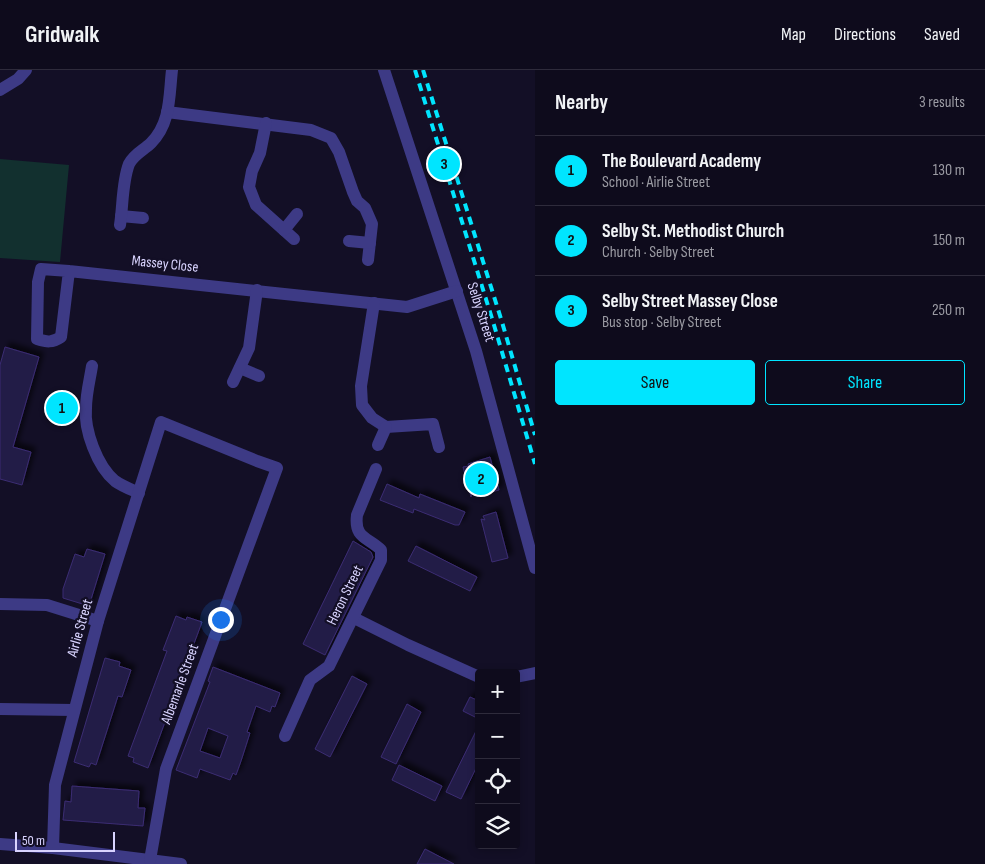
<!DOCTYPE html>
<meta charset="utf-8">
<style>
body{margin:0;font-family:"Sofia Sans Condensed",sans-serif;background:#1c1929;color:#f1f3f6}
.controls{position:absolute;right:15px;bottom:15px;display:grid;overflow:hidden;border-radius:5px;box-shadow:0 2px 8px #0003}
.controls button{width:45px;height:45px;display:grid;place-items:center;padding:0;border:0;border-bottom:1px solid #2e2b3b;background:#0e0b1c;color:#f1f3f6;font:25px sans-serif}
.scale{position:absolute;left:15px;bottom:12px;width:100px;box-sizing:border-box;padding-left:5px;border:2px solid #d9d4ff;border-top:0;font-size:14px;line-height:18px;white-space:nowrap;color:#d9d4ff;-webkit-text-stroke:4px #130f26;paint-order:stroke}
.you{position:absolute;left:220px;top:549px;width:18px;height:18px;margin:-12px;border:4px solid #fff;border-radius:50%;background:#1a73e8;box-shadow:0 0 0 8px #1a73e833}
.badge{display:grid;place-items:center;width:32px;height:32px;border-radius:50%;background:#00e5ff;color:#111;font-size:16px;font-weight:700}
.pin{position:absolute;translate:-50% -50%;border:2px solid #fff;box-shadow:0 1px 5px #0006}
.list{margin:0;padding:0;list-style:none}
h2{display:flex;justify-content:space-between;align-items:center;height:65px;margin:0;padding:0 20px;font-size:21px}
h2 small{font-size:16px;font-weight:400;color:#9b9ba3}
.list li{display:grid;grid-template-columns:32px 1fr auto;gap:15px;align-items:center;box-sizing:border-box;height:70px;padding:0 20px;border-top:1px solid #2e2b3b}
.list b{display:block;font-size:19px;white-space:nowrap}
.list p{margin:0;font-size:16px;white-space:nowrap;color:#9b9ba3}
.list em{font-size:16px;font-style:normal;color:#9b9ba3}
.actions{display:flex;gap:10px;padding:15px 20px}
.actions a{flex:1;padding:11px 0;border:1px solid #00e5ff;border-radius:5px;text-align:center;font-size:18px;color:#00e5ff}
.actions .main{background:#00e5ff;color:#111}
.icon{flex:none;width:28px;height:28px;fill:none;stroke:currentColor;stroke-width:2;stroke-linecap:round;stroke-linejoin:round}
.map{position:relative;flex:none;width:535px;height:794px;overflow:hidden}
header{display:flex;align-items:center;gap:30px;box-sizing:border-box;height:70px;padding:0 25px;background:#0e0b1c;border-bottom:1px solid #2e2b3b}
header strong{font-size:24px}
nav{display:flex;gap:28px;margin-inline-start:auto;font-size:18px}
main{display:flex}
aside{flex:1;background:#0e0b1c}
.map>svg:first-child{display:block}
</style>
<header>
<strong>Gridwalk</strong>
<nav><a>Map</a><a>Directions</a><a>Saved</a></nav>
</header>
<main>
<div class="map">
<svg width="535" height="794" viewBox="0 0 535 794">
<defs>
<filter id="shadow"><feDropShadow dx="4.5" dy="-4.5" stdDeviation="2.5" flood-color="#0009"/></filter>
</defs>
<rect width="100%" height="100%" fill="#130f26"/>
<path fill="#12302f" d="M 0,89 L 69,95 L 60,192 L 0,188 Z"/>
<g fill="#241b47" stroke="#3b2d73" fill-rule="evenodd" filter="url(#shadow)">
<path d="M 5,277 L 39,287 L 13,377 L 31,382 L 22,415 L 0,409 L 0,295 Z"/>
<path d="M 490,387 L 499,420 L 477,426 L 476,421 L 473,420 L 471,427 L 463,397 L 469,396 L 468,394 Z"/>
<path d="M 387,414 L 419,428 L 420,424 L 465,442 L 459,455 L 455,455 L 414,439 L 413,443 L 380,430 Z"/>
<path d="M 496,442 L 508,488 L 492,492 L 481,449 L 485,450 L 483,446 Z"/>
<path d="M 353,471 L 371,482 L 373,487 L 325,585 L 303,574 Z"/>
<path d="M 416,476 L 477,507 L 470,521 L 408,491 Z"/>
<path d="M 87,479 L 105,484 L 89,536 L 63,528 L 63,519 L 75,484 L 84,487 Z"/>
<path d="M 176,546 L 186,550 L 187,547 L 202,552 L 148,698 L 133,692 L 134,688 L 128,686 L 167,581 L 163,580 Z"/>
<path d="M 105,588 L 120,592 L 119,596 L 131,600 L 122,627 L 118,626 L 96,695 L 91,693 L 89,697 L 74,692 Z"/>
<path d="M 213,597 L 280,623 L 275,637 L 272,636 L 270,642 L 256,636 L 247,662 L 250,663 L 241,691 L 236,705 L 233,703 L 230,710 L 200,699 L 197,708 L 176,700 L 210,612 L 208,611 ZM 208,658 L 228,666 L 220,688 L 200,681 Z"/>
<path d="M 352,606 L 367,614 L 330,687 L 315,679 Z"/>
<path d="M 470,627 L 479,631 L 479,649 L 463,641 Z"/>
<path d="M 407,634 L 421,642 L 396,694 L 381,687 Z"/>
<path d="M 479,655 L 479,692 L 461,729 L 446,722 Z"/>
<path d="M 399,695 L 442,716 L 435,731 L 392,710 Z"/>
<path d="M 72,716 L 139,721 L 138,738 L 145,738 L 143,756 L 63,750 L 65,731 L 71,732 Z"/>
<path d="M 425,779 L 454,794 L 417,794 Z"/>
</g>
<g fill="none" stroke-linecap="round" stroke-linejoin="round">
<g stroke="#3d3a85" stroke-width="12">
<path d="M 384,0 L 476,281 L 535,498"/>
<path d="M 0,20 L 18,9 L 26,0"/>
<path d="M 167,42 L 311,60 L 331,68 L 339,82 L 353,122 L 357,131 L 365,138 L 372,154 L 368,190"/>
<path d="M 266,53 L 260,83 L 252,101 L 249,117 L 256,135 L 294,169"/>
<path d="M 121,146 L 143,148"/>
<path d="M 120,155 C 123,136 122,112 129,94 C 134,84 144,80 151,73 C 171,53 169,26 172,0"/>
<path d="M 284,160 L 297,144"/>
<path d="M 349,171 L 370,173"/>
<path d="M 69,201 L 61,267 C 52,273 47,272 37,269 L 38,212 L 41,199 L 69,201 L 407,237 L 457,221"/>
<path d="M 374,233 L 361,316 L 362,335 L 372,348 L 386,357 L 433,354 L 439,377"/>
<path d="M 92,296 C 90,309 86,324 86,338 C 84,360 97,396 115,411 C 122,416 130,419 139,423"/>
<path d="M 240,298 L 259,306"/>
<path d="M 233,312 L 249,278 L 257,220"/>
<path d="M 378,375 L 386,357"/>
<path d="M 0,534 L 47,535 L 98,551"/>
<path d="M 354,548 L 408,575 L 479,607"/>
<path d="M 516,607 L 535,603"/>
<path d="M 0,639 L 74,640"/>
<path d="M 285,666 L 310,610 L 329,596 L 381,490 L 381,480 C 368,467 354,469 357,445 L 376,399"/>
<path d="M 0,774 L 53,778 L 181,794"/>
<path d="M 53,778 L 55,715 L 98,551 L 161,352 L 257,391 L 277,398 L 166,699 L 150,790"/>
</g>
<g stroke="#00e5ff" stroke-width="4" stroke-dasharray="8 6" stroke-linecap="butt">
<path d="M 415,0 L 494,255 L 535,394"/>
<path d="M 423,0 L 502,252 L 535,365"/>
</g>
</g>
<g text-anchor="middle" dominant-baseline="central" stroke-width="4.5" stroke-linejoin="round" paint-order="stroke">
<g font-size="15" fill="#d9d4ff" stroke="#130f26">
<text transform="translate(165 194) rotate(6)">Massey Close</text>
<text transform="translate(481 242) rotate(72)">Selby Street</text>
<text transform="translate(345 525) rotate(-64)">Heron Street</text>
<text transform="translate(80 558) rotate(-74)">Airlie Street</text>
<text transform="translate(180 614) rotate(-70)">Albemarle Street</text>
</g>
</g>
</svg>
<div class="controls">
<button>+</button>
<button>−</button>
<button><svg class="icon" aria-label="locate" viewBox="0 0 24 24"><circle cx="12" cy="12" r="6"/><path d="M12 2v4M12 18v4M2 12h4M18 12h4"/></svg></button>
<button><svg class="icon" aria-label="layers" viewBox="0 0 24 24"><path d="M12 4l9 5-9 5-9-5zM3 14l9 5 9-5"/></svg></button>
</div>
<div class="scale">50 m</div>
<div class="you"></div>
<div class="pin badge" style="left:62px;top:338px">1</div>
<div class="pin badge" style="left:481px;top:409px">2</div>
<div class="pin badge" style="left:444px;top:94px">3</div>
</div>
<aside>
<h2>Nearby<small>3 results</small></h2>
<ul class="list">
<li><span class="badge">1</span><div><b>The Boulevard Academy</b><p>School · Airlie Street</p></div><em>130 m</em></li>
<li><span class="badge">2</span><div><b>Selby St. Methodist Church</b><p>Church · Selby Street</p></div><em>150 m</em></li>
<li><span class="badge">3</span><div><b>Selby Street Massey Close</b><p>Bus stop · Selby Street</p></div><em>250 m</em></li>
</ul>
<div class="actions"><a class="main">Save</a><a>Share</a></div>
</aside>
</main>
